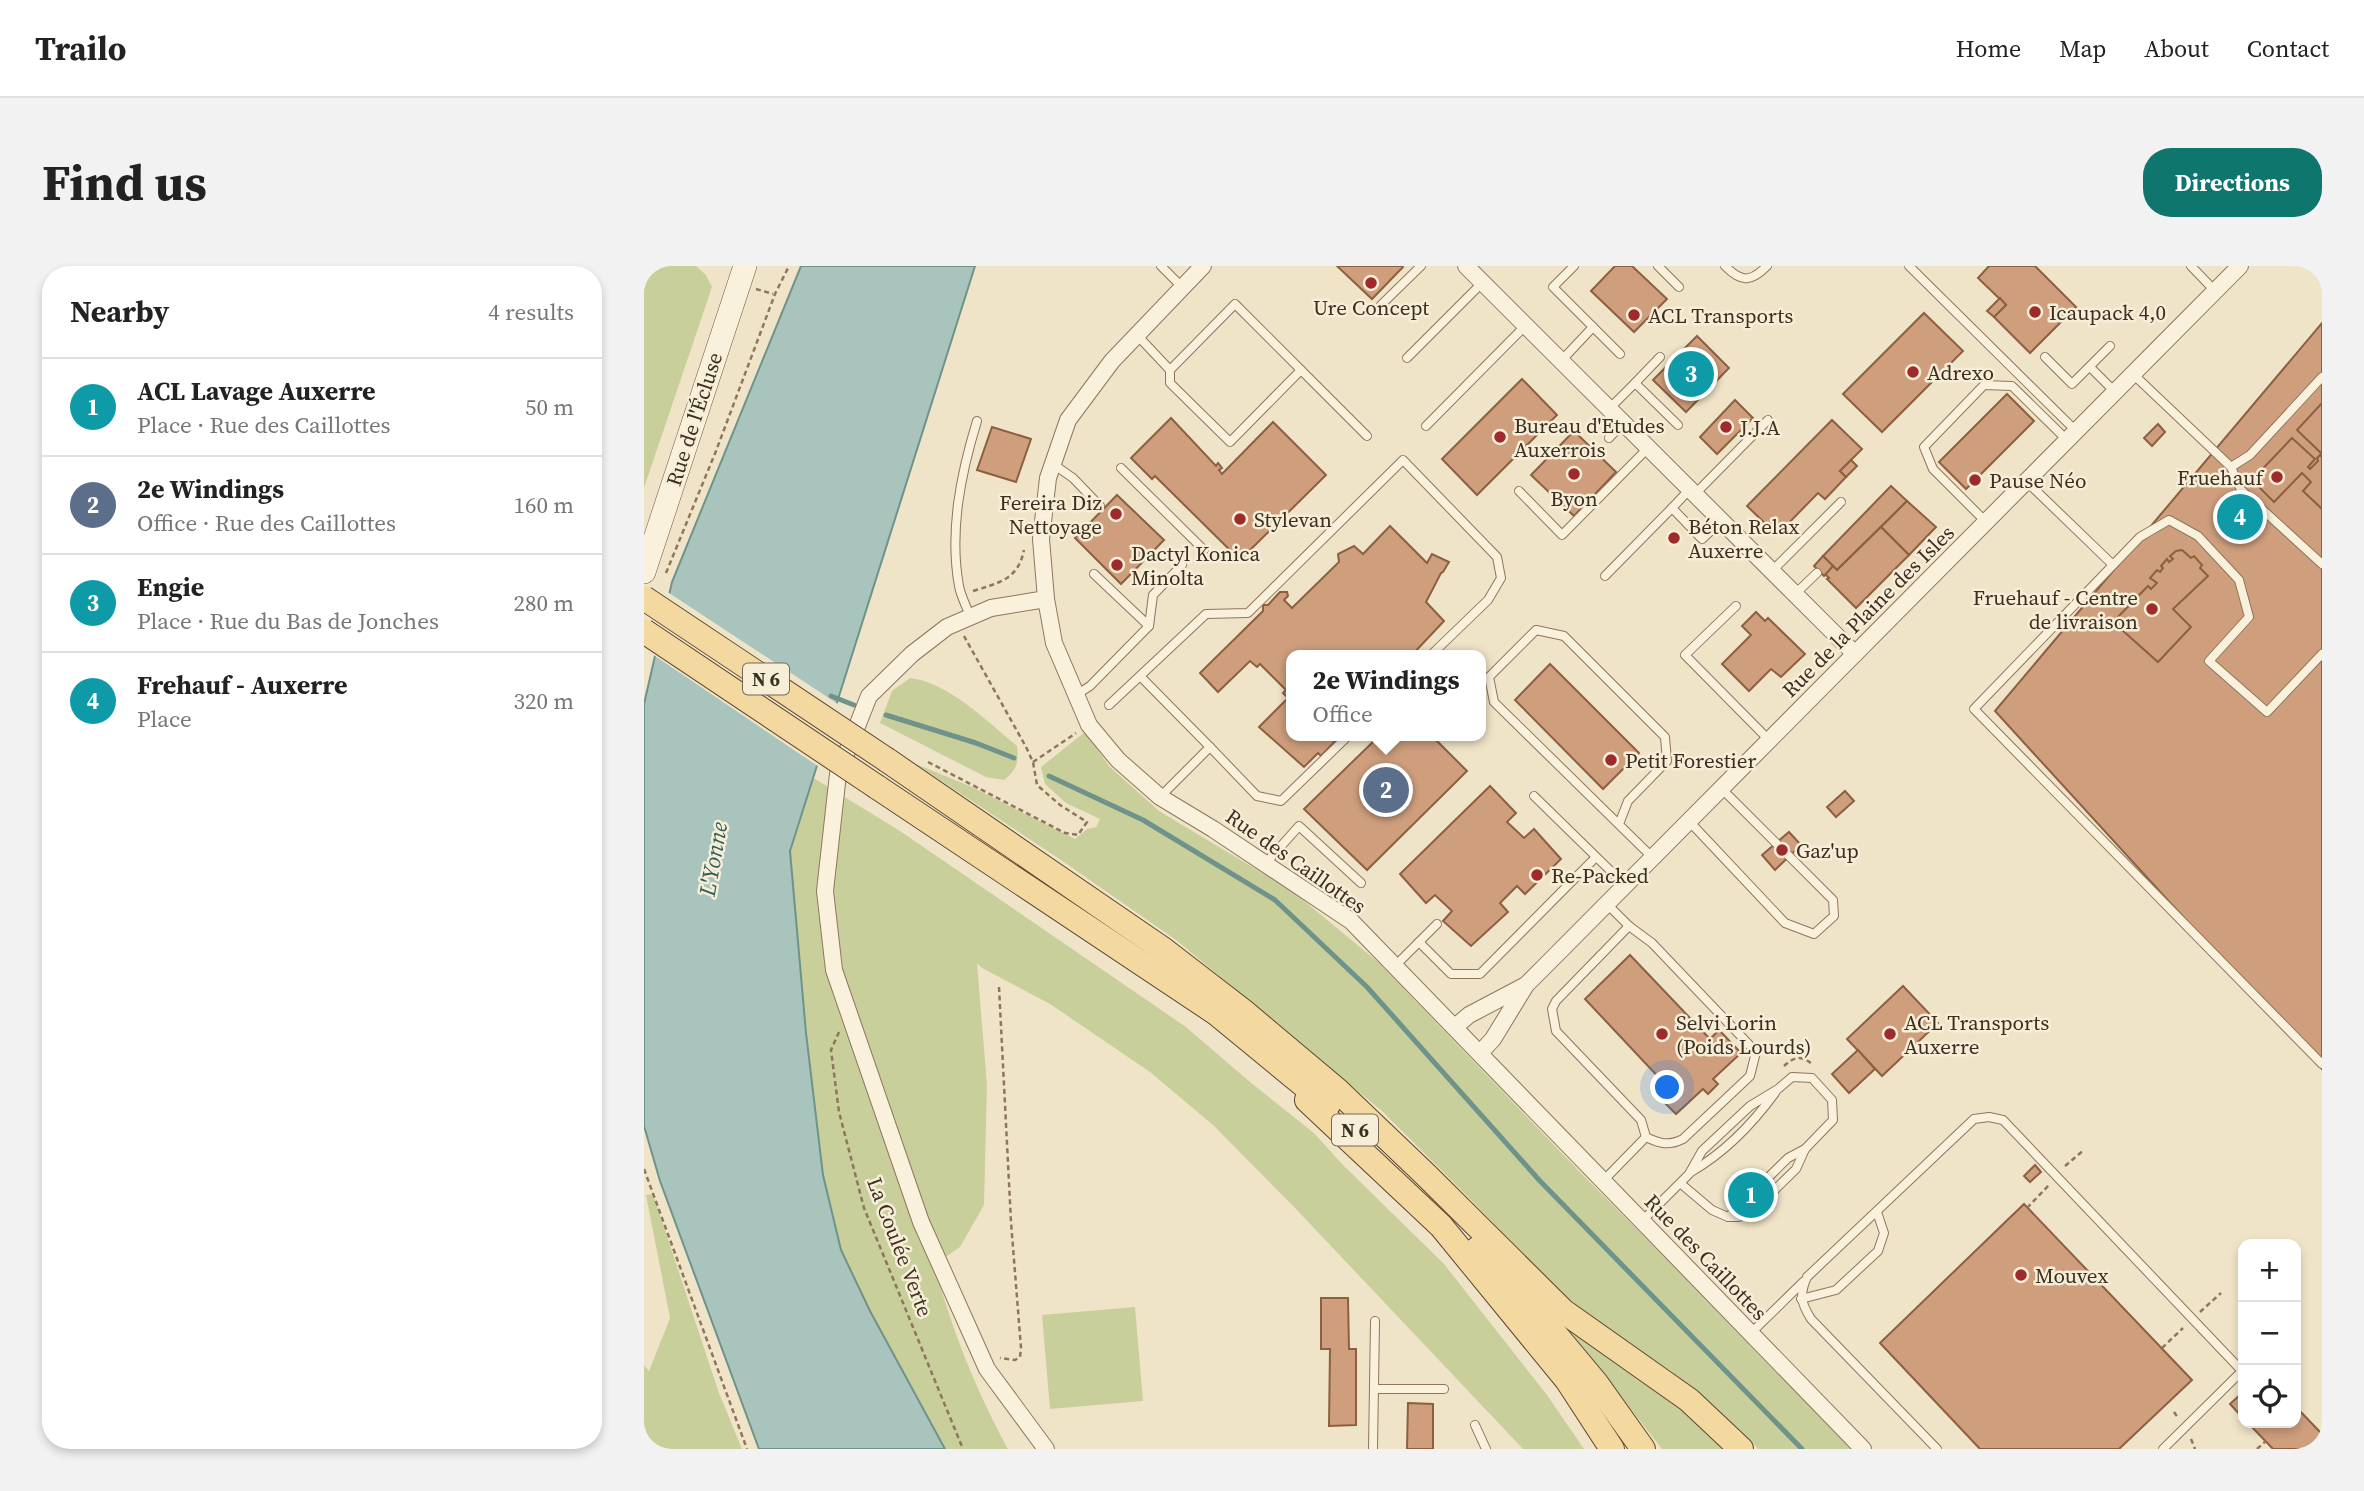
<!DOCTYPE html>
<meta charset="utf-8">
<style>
body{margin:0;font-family:"Source Serif 4",serif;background:#f2f2f2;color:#222}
.controls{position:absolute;right:21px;bottom:21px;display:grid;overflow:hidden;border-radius:14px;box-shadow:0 4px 10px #0003}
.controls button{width:63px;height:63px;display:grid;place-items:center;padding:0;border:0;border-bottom:2px solid #e0e0e0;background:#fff;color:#222;font:35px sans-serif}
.you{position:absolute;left:1024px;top:822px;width:24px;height:24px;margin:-18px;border:5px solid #fff;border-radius:50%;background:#1a73e8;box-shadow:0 0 0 10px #1a73e833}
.badge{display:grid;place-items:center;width:46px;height:46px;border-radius:50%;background:#0f766e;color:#fff;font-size:23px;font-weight:700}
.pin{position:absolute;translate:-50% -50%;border:4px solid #fff;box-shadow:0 2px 7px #0006}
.popup{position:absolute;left:642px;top:384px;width:200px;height:91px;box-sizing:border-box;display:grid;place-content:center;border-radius:14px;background:#fff;filter:drop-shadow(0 2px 5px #0005);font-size:23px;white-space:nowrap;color:#767676}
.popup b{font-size:26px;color:#222}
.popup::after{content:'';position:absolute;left:50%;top:100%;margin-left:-14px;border:14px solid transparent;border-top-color:#fff}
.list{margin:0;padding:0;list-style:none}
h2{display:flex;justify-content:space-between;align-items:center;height:91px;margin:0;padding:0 28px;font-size:30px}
h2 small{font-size:23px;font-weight:400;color:#767676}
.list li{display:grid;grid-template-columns:46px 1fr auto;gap:21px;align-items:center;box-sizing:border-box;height:98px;padding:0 28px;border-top:2px solid #e0e0e0}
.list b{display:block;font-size:26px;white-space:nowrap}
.list p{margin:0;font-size:23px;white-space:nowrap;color:#767676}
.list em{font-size:23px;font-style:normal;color:#767676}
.icon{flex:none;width:38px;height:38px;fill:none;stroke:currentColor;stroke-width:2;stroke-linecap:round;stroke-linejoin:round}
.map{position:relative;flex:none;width:1678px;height:1183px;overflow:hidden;border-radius:28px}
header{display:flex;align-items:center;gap:42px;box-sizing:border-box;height:98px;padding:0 35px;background:#fff;border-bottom:2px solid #e0e0e0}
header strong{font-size:33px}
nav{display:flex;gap:38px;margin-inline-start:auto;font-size:24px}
.intro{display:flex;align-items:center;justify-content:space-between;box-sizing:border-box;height:168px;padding:0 42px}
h1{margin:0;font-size:49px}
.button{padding:18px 32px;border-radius:28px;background:#0f766e;color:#fff;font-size:24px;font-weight:700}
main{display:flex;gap:42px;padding:0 42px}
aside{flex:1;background:#fff;border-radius:28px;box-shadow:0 4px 10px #0003}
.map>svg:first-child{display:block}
</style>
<header>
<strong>Trailo</strong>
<nav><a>Home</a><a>Map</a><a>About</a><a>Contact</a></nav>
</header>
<div class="intro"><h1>Find us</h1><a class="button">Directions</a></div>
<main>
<aside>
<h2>Nearby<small>4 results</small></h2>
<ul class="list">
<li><span class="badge" style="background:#0f9aa8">1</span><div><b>ACL Lavage Auxerre</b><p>Place · Rue des Caillottes</p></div><em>50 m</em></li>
<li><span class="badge" style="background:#5c6f8a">2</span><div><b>2e Windings</b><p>Office · Rue des Caillottes</p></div><em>160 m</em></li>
<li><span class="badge" style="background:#0f9aa8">3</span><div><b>Engie</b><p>Place · Rue du Bas de Jonches</p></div><em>280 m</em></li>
<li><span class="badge" style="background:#0f9aa8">4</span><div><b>Frehauf - Auxerre</b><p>Place</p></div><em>320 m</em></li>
</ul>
</aside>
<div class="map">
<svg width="1678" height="1183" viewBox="0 0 1678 1183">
<rect width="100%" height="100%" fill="#f0e4c8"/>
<g fill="#c9cf9b">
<path d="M 0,0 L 52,0 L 62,9 L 68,21 L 0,222 Z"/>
<path d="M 266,412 C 304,416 344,456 373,480 C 375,496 373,504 360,514 L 342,511 L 236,457 L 248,425 Z"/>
<path d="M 441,466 L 466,501 L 515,545 L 647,624 L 734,696 L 934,904 L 1211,1183 L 1114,1183 L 1100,1168 L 1027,1105 L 984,1079 L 944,1049 L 899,1010 L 829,936 L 739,846 L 532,674 L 417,594 L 272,498 L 328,521 L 431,573 L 443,563 L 452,561 L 456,553 L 422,537 L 401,518 L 397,501 Z"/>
<path d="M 168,511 L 256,565 L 542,761 L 606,816 L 670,867 L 698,898 L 800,998 L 903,1129 L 940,1183 L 879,1183 L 652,943 L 569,859 L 506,806 L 406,738 L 338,702 L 333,697 L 343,819 L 340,939 L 316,981 L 290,999 C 309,1066 331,1122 364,1183 L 301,1183 L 226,1045 L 197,984 L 179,909 L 162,767 L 146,585 Z"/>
<path d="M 9,928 L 75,1127 L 98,1183 L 0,1183 L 0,1099 L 5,1105 L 26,1052 L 2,929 Z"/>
<path d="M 491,1041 L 499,1135 L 406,1143 L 398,1049 Z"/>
<path d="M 917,1054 L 988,1102 L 1087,1183 L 1018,1183 Z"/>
</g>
<path fill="#a9c4bc" stroke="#6f938a" stroke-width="2" d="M 157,0 L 331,0 L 146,585 L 162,767 L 179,909 L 197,984 L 226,1045 L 301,1183 L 115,1183 L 16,915 L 0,860 L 0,438 L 28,316 Z"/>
<path fill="#f0e4c8" d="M 22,325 L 194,438 L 175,501 L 8,388 Z"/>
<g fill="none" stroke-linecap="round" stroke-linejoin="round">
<g stroke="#6f938a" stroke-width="5">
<path d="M 187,430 L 210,439"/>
<path d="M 242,449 L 332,477 L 370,492"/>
<path d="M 405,510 L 499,554 L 631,634 L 723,721 L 896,915 L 1158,1183"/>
</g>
</g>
<g fill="#cf9f7d" stroke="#8d5f41" stroke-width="2">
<path d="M 693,0 L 758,0 L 759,1 L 728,33 Z"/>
<path d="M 971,0 L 988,0 L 1023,33 L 990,66 L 947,25 Z"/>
<path d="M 1345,0 L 1391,0 L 1432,41 L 1386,87 L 1350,51 L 1362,39 L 1334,12 Z"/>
<path d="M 1356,32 L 1362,39 L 1350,51 L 1343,45 Z"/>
<path d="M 1280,47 L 1319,85 L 1238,166 L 1199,128 Z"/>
<path d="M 1678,57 L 1678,803 L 1351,445 Z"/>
<path d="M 1053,70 L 1085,102 L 1042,146 L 1009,114 Z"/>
<path d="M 878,113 L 913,149 L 833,229 L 798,193 Z"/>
<path d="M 1363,128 L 1390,155 L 1322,223 L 1295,196 Z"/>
<path d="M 1091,134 L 1109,152 L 1073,188 L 1056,171 Z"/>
<path d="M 1678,137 L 1678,188 L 1653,164 Z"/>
<path d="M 527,152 L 572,200 L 574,197 L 578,202 L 575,204 L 578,208 L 629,156 L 682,209 L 596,294 L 511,210 L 508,213 L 487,192 Z"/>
<path d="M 1188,154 L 1218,183 L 1196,205 L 1202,211 L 1181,233 L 1174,227 L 1137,265 L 1127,263 L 1103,240 Z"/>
<path d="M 1514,158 L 1521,166 L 1508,180 L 1500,172 Z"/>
<path d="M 348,161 L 387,173 L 372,216 L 333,204 Z"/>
<path d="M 930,165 L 972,206 L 930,250 L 887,209 Z"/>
<path d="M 1648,172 L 1671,193 L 1664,201 L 1666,203 L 1674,195 L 1673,192 L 1676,189 L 1678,191 L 1678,243 L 1659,225 L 1667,216 L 1658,207 L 1630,236 L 1608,214 Z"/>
<path d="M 1207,194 L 1213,200 L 1202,211 L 1196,205 Z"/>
<path d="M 1247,220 L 1263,235 L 1193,304 L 1179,290 Z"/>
<path d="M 473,229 L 520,274 L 477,318 L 431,272 Z"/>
<path d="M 1263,235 L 1292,261 L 1265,289 L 1237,261 Z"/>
<path d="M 746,260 L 783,297 L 788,288 L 805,296 L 799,306 L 797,307 L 782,336 L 800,355 L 768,389 L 648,389 L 648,470 L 696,470 L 677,490 L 674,487 L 660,501 L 615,461 L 644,432 L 639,427 L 642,424 L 616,398 L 613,401 L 606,395 L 574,426 L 556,407 L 619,345 L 619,339 L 624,339 L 636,326 L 643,326 L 644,330 L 640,334 L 648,342 L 695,296 L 694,288 L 710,280 L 719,288 Z"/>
<path d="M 1237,261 L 1265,289 L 1212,342 L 1183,313 L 1185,312 L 1181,308 L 1189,300 L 1193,304 Z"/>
<path d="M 1538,284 L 1547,292 L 1550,290 L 1558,299 L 1556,302 L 1564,310 L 1529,343 L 1547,361 L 1514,396 L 1469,356 L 1504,320 L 1507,323 L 1513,317 L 1506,312 L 1513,304 L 1516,306 L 1519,302 L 1517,300 L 1523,293 L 1525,296 L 1529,293 L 1526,290 L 1532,285 Z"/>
<path d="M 1179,290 L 1189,300 L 1180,310 L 1170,300 Z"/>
<path d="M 1112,346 L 1121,355 L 1124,352 L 1161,388 L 1137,411 L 1127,403 L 1105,425 L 1078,398 L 1107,369 L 1098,360 Z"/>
<path d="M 906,398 L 995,487 L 959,523 L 871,434 Z"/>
<path d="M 735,470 L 788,470 L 823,505 L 723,604 L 660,543 Z"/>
<path d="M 846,520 L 872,547 L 863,556 L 880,572 L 890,563 L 917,593 L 881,628 L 873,620 L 856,637 L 864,646 L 827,680 L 799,655 L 808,645 L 791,629 L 782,637 L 756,608 Z"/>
<path d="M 1201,525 L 1210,535 L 1192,551 L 1183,541 Z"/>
<path d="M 1145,566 L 1157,579 L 1131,604 L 1118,589 Z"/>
<path d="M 986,689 L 1066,773 L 1075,764 L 1097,787 L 1069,813 L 1074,818 L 1064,828 L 1059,823 L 1032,848 L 1010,826 L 1020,817 L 941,733 Z"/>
<path d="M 1259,720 L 1294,757 L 1238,810 L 1203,773 Z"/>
<path d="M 1214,784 L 1231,803 L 1205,827 L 1188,808 Z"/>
<path d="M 1391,899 L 1397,906 L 1386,916 L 1380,910 Z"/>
<path d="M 1380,938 L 1548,1114 L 1475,1183 L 1336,1183 L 1236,1077 Z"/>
<path d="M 677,1032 L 704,1032 L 705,1083 L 712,1083 L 712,1159 L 685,1160 L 686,1083 L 677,1083 Z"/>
<path d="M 1599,1126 L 1599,1152 L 1586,1138 Z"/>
<path d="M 764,1137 L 789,1138 L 789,1183 L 763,1183 Z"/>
<path d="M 1652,1141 L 1678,1168 L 1678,1178 L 1673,1183 L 1629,1183 L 1604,1157 L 1652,1157 Z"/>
</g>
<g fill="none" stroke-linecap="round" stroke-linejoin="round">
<g stroke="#8d765c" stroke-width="10">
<g id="lane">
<path d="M 517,0 L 538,21"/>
<path d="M 930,0 L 909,21 L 976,88"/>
<path d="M 1014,0 L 1035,21"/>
<path d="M 1081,0 C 1097,16 1106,17 1123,0"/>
<path d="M 1265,0 L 1432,165"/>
<path d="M 1547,0 L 1571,25"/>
<path d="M 737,39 L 777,0"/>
<path d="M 493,69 L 526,104 L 526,117 L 586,176 L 657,104 L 591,38 L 526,104"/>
<path d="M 1401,91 L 1428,118 L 1466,80"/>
<path d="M 763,92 L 838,17"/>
<path d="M 917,95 L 949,61"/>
<path d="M 1446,101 L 1471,126"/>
<path d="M 657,104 L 723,170"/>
<path d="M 1489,108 L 1587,201 L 1597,224 L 1678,298"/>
<path d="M 991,117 L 1016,91"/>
<path d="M 965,143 L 991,117 L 1034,159"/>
<path d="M 782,160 L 881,60"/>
<path d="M 965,172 L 979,157"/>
<path d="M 409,198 L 429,212 L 456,240"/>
<path d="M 1587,201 L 1606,189 L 1678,111"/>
<path d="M 477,202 L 560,284"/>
<path d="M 1382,215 L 1469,299 L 1496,271 L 1525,254 L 1554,270 L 1595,314 L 1605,351 L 1565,395 L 1623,446 L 1678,388"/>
<path d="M 1046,223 L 1028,242 L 1058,273 L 1077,255"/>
<path d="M 875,225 L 918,269 L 1004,182"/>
<path d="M 1051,228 L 1124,154"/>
<path d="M 1342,256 L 1289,203 L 1280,181 L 1340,119 L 1368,120 L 1423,174"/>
<path d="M 1469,299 L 1330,443 L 1678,798"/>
<path d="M 1128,305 L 1197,236"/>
<path d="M 450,308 L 505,360"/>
<path d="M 961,310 L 1028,242"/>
<path d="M 1151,328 L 1173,307"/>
<path d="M 1092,340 L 1041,389 L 1125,474"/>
<path d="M 326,351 C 323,341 317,331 315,320 C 305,265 317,207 333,155"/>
<path d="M 497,411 L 566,481 L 516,531"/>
<path d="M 432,429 L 446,420 L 505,360 L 509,329 L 538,299"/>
<path d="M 465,439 L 562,348 L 604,347 L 759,194 L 853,291 L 857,312 L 844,334 L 787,389"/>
<path d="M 566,481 L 613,530 L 637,535 L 704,470"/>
<path d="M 890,530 L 981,619"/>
<path d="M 1044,554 L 1141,657 L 1170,668 L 1190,650 L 1189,634 L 1077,522"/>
<path d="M 975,558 L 984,535 L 1023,495 L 1021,471 L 920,370 L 892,364 L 845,411 L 850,436 L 1008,591"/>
<path d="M 621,598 L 655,560 L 717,617"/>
<path d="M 963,638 L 985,660"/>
<path d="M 775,676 L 807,708 L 836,708 L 952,591"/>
<path d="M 751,700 L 793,658"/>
<path d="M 1047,906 C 1080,887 1109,857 1131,827"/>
<path d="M 959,915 L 1002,871 L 997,854 L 912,765 L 908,743 L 912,735 L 985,660 L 1008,677 L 1112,786 L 1106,810 L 1039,873 C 1025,880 1016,878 1002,871"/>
<path d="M 1084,951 L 1144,892 L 1161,883"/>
<path d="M 998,955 L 1045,908 L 1058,885 L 1106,840 L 1134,823 L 1148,811 L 1168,812 L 1188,834 L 1189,854 L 1161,883 L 1152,903 L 1108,946 L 1094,951 L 1084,951 L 1068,944 L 1036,917"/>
<path d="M 1157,1033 L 1192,1024 L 1234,985 L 1240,967 L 1233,946"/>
<path d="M 1106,1068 L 1159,1016"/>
<path d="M 730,1123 L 800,1123"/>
<path d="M 831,1159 L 842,1183"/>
<path d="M 729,1183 L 731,1055"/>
<path d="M 1293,1183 L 1167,1053 C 1157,1037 1155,1029 1163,1011 L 1330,853 L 1345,851 L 1359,854 L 1598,1105"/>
<path d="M 1519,1183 L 1599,1104"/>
</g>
</g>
<g stroke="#8d765c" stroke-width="18">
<g id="street">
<path d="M 559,0 L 468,95 L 424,154 L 404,212 L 397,273 L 402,333 L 410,377 L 445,459 L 474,494 L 516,531 L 569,563 L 707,655 L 1219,1183"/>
<path d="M 822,0 L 1211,388"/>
<path d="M 811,761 L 825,749 L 880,720"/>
<path d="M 836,787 L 849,773 L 882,719 L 901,700 L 1596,0"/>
<path d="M 402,1183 L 343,1103 L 277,956 L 190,704 L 181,625 L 194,508 L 225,430 L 268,388 L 303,361 L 347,342 L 402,333"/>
</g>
</g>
<g stroke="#6f573f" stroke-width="24">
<path id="secondary" d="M 0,306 L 101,0"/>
</g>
<g stroke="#5b4430" stroke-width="26">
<g id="primary">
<path d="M 243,494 L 520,684 L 599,745 L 693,824 L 782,909 L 919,1045 L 1045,1134 L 1097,1183"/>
<path d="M 233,521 L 572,747 L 684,839"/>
<path d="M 663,834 L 797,960 L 923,1114 L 968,1183"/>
<path d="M 833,983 L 890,1044"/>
<path d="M 881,1032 L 952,1117 L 999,1183"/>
</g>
</g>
<g stroke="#8d765c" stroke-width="2.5" stroke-dasharray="5 3.5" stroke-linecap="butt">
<path d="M 112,23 L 129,28"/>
<path d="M 22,307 L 72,185 L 131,28 L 145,0"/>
<path d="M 329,325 C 354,317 374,314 380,284"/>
<path d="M 284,496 L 421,567 L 434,569 L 443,556 L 416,539 L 393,519 L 389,496 L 382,481 L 320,370"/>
<path d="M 389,496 L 432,467"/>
<path d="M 355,721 L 367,956 L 377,1082 L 376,1091 L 371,1094 L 356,1092"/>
<path d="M 195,766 L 187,784 L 195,846 L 220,942 L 319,1183"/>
<path d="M 1140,800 C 1151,790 1158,789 1169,799"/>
<path d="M 1421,900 L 1440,884"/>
<path d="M 0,903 L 103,1183"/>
<path d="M 1383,942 L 1406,918"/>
<path d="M 1556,1046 L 1577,1027"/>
<path d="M 1518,1082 L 1539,1062"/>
<path d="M 1530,1146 L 1534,1152"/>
<path d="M 1547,1173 L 1551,1183"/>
<path d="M 1613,1183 L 1622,1175"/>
</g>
<use href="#lane" stroke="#faf1dc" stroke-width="8"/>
<use href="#street" stroke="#faf1dc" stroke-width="16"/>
<use href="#secondary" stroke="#faf1dc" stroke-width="23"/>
<use href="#primary" stroke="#f3d9a0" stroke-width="24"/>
<g stroke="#5b4430" stroke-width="26" stroke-linecap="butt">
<g id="primary-bridge">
<path d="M 0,332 L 243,494"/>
<path d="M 0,365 L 233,521"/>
</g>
</g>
<use href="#primary-bridge" stroke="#f3d9a0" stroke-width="24"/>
</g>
<g fill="#9e2a2b" stroke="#f7eed8" stroke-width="2.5">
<circle cx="727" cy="17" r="7"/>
<circle cx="1391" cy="46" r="7"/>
<circle cx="990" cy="49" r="7"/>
<circle cx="1269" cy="106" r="7"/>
<circle cx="1082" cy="161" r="7"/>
<circle cx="856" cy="171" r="7"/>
<circle cx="930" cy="208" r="7"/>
<circle cx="1633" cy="211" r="7"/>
<circle cx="1331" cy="214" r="7"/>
<circle cx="472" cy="248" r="7"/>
<circle cx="596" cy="253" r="7"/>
<circle cx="1030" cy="272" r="7"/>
<circle cx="473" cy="299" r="7"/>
<circle cx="1508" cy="343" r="7"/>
<circle cx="967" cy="494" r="7"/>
<circle cx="1138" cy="584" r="7"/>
<circle cx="893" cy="609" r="7"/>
<circle cx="1018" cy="768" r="7"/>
<circle cx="1246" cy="768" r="7"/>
<circle cx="1377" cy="1009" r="7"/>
</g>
<g text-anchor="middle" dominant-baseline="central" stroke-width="5" stroke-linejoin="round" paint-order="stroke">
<g fill="#f7eed8" stroke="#756857" stroke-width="2">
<rect x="99" y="397.5" width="46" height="31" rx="5"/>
<rect x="688" y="848.5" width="46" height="31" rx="5"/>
</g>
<g font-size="19" font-weight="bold" fill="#3d2e20">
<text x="122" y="413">N 6</text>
<text x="711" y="864">N 6</text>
</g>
<g font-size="21" fill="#3d2e20" stroke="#f7eed8" text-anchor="start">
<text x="727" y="41" text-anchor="middle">Ure Concept</text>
<text x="1405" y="46">Icaupack 4,0</text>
<text x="1004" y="49">ACL Transports</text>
<text x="1283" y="106">Adrexo</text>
<text x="870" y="159">Bureau d'Etudes<tspan x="870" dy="24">Auxerrois</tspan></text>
<text x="1096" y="161">J.J.A</text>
<text x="1619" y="211" text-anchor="end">Fruehauf</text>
<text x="1345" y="214">Pause Néo</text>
<text x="930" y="232" text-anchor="middle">Byon</text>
<text x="458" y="236" text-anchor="end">Fereira Diz<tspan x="458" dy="24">Nettoyage</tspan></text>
<text x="610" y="253">Stylevan</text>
<text x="1044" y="260">Béton Relax<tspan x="1044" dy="24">Auxerre</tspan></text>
<text x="487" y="287">Dactyl Konica<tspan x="487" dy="24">Minolta</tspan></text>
<text x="1494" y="331" text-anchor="end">Fruehauf - Centre<tspan x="1494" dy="24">de livraison</tspan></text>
<text x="981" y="494">Petit Forestier</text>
<text x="1152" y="584">Gaz'up</text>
<text x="907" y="609">Re-Packed</text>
<text x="1032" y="756">Selvi Lorin<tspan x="1032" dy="24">(Poids Lourds)</tspan></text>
<text x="1260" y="756">ACL Transports<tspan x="1260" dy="24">Auxerre</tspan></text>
<text x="1391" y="1009">Mouvex</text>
</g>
<g font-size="21" fill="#3d2e20" stroke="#f7eed8">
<text transform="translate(50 153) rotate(-72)">Rue de l'Écluse</text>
<text transform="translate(1224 345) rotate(-45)">Rue de la Plaine des Isles</text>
<text transform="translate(652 595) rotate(35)">Rue des Caillottes</text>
<text transform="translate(256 981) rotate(69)">La Coulée Verte</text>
<text transform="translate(1062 991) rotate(46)">Rue des Caillottes</text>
</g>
<g font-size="23" font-style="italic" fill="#2f5d5a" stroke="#f7eed8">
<text transform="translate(69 593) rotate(-80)">L'Yonne</text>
</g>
</g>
</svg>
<div class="controls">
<button>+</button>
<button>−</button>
<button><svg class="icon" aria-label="locate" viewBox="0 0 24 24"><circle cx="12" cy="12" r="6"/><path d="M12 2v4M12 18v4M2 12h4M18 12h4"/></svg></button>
</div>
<div class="you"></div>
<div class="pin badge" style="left:1107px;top:929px;background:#0f9aa8">1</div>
<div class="pin badge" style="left:742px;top:524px;background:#5c6f8a">2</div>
<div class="popup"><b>2e Windings</b>Office</div>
<div class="pin badge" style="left:1047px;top:108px;background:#0f9aa8">3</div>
<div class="pin badge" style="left:1596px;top:251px;background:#0f9aa8">4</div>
</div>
</main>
